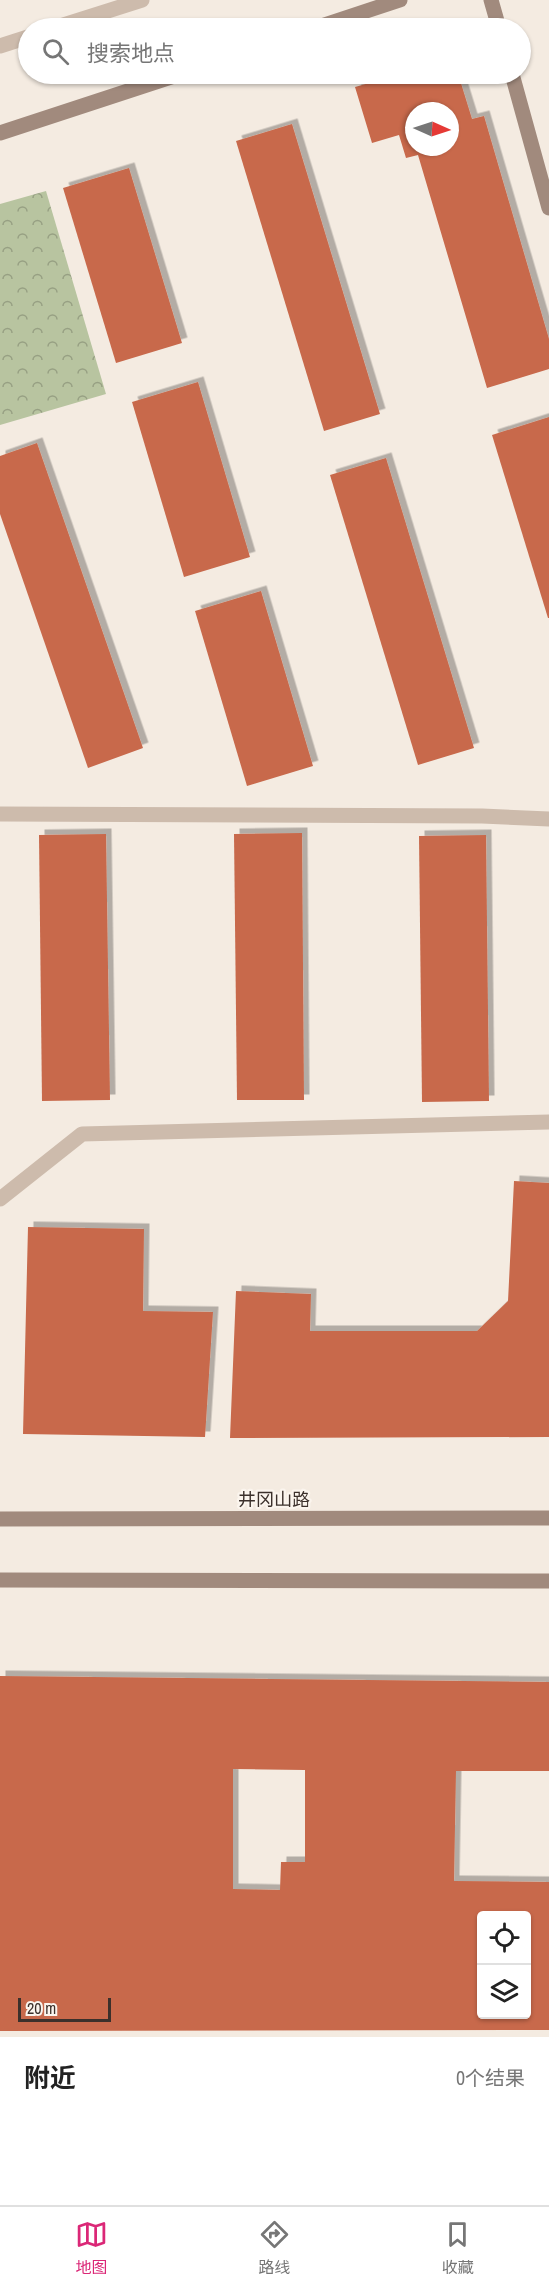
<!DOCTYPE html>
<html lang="zh">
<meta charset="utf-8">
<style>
body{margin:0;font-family:"Archivo Narrow","Noto Sans SC",sans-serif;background:#f2f2f2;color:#222}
.controls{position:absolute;right:18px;bottom:18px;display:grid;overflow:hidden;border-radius:6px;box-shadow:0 2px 4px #0004}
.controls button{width:54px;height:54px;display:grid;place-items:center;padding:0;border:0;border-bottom:2px solid #e0e0e0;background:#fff;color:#222;font:30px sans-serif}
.compass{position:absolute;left:405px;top:102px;width:54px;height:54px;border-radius:50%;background:#fff;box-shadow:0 2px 4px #0004;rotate:93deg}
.scale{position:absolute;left:18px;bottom:15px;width:93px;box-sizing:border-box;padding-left:6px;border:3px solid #3b302b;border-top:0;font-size:16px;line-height:21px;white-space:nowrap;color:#3b302b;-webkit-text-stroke:4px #fbf5ee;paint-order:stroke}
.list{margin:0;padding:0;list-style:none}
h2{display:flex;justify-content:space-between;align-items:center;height:78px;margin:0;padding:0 24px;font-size:26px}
h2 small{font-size:20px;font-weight:400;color:#767676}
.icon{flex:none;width:33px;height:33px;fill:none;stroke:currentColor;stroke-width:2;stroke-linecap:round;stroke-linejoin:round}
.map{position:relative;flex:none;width:549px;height:2037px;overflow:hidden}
.search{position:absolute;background:#fff;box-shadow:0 2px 4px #0004;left:18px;right:18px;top:18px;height:66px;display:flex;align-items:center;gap:15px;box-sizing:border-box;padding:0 21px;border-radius:33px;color:#767676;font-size:22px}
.sheet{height:168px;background:#fff}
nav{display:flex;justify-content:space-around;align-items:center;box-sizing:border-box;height:84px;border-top:2px solid #e0e0e0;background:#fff;font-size:16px;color:#767676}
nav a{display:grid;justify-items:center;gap:3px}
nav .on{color:#db2777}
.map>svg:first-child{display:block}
</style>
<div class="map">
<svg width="549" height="2037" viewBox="0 0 549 2037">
<defs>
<pattern id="park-crowns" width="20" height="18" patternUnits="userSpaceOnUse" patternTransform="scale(1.5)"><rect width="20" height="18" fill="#b8c4a0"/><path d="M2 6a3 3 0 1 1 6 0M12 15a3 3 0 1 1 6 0" fill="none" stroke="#97a083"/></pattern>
<filter id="shadow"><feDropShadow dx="5.5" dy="-5.5" stdDeviation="0" flood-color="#0004"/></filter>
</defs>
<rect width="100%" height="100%" fill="#f4ebe1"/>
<path fill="url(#park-crowns)" d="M 46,191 L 106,394 L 0,425 L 0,204 Z"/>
<g fill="#c8694b" fill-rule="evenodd" filter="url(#shadow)">
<path d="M 401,74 L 450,74 L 460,80 L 472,119 L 484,116 L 549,339 L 549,369 L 487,388 L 418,155 L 406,158 L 399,135 L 372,143 L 355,87 ZM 414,111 L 450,111 L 450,147 L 414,147 Z"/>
<path d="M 292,124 L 380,414 L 324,431 L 236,141 Z"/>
<path d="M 129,168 L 182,343 L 116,363 L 63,188 Z"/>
<path d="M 198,382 L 250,557 L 184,577 L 132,402 Z"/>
<path d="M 549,417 L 549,618 L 548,618 L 492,435 Z"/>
<path d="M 37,443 L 143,748 L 88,768 L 0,514 L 0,456 Z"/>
<path d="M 386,458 L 474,748 L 418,765 L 330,475 Z"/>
<path d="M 261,591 L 313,766 L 247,786 L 195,611 Z"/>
<path d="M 302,833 L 304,1100 L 237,1100 L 234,834 Z"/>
<path d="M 106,834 L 110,1100 L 42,1101 L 39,835 Z"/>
<path d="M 486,835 L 489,1101 L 422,1102 L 419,836 Z"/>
<path d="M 514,1181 L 549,1183 L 549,1437 L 230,1438 L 236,1291 L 311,1294 L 310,1331 L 477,1331 L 508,1301 Z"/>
<path d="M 28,1227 L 144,1229 L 143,1311 L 213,1312 L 205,1437 L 23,1434 Z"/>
<path d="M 0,1676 L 549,1682 L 549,1771 L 456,1771 L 454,1881 L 549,1882 L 549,2030 L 0,2031 ZM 233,1769 L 305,1770 L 305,1862 L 281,1862 L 280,1890 L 233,1889 ZM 482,1916 L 526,1916 L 526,2014 L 482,2014 Z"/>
</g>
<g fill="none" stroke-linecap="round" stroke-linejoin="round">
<g stroke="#cdbbac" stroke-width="15">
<path d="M 54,28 L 142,0"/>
<path d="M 0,46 L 28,37"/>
<path d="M 0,814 L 482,816 L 549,819"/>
<path d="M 0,1199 L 82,1134 L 549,1122"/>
</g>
<g stroke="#a18a7d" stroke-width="15">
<path d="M 491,0 L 499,28"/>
<path d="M 315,28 L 400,0"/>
<path d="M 512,74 L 549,208"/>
<path d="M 0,133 L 180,74"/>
<path d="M 0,1519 L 549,1518"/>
<path d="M 0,1580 L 549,1581"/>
</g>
</g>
<g text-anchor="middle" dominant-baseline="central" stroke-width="4.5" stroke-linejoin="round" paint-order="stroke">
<g font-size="18" fill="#3b302b" stroke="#fbf5ee">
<text x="274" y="1499">井冈山路</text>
</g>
</g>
</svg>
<div class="controls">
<button><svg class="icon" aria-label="locate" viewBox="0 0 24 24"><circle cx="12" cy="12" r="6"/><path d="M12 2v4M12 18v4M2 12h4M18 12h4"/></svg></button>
<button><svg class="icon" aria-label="layers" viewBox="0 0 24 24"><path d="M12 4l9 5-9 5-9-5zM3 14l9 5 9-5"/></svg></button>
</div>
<svg class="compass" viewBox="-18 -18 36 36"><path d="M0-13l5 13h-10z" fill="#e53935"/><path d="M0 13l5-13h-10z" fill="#767676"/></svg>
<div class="scale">20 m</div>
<div class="search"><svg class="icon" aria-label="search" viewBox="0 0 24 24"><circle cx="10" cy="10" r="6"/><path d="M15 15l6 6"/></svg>搜索地点</div>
</div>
<section class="sheet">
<h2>附近<small>0个结果</small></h2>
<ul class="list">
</ul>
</section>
<nav>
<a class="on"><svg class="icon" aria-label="map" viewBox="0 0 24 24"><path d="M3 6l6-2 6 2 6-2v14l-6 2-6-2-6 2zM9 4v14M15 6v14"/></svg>地图</a>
<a><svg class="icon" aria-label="directions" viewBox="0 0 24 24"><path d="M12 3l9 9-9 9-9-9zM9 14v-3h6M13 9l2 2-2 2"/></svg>路线</a>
<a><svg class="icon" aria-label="saved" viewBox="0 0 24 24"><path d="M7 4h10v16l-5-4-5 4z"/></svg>收藏</a>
</nav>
